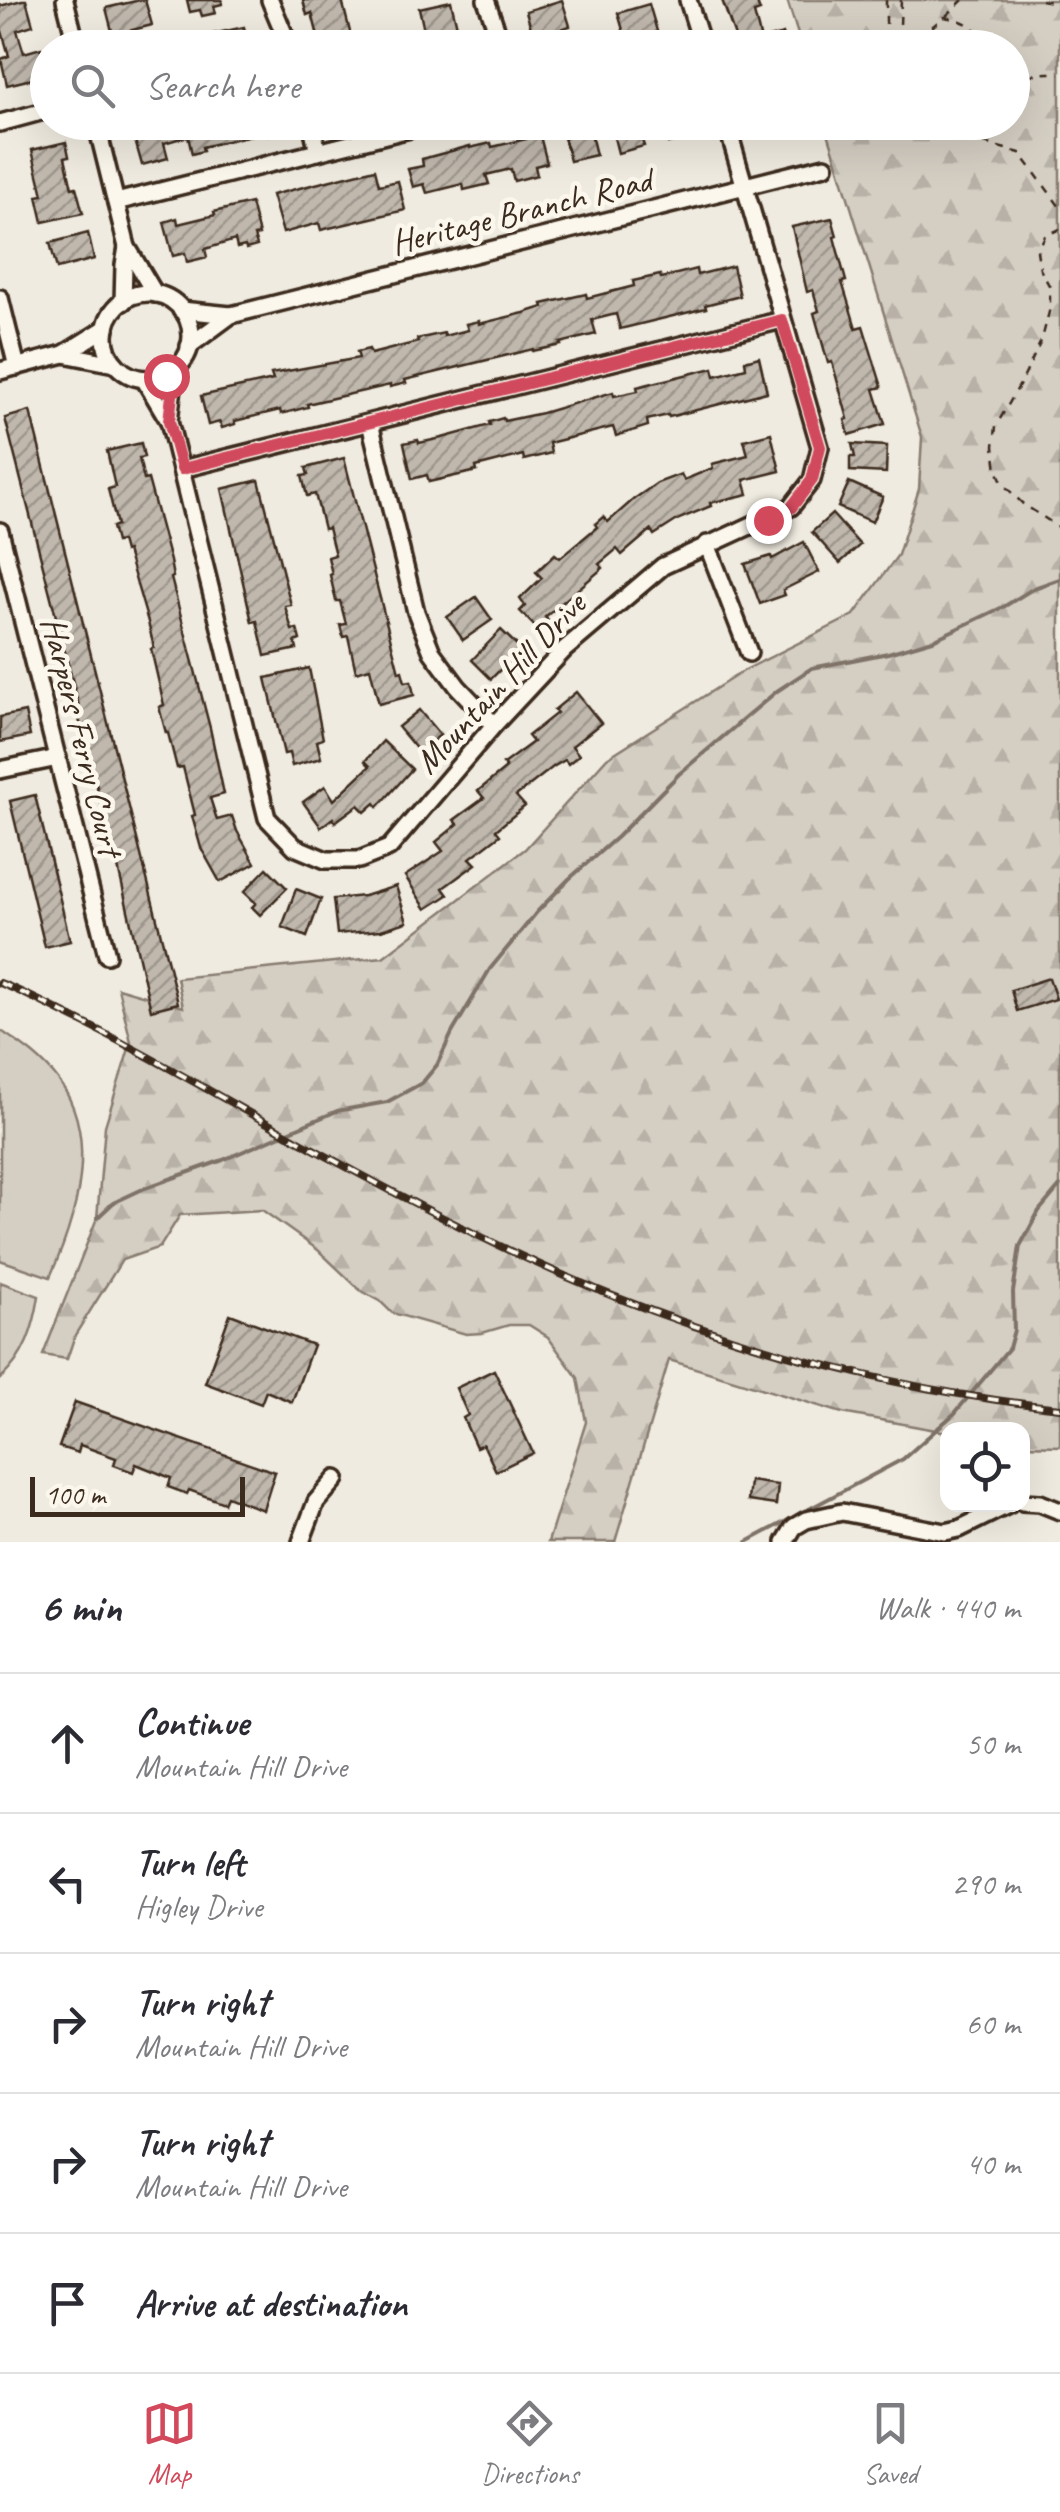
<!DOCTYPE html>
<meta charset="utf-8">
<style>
body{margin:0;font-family:Caveat,sans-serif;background:#f7f7f7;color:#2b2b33}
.controls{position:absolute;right:30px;bottom:30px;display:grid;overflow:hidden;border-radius:20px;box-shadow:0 10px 40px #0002}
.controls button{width:90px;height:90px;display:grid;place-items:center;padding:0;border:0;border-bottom:2px solid #e1e1e2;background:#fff;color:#2b2b33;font:50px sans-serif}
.scale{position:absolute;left:30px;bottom:25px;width:215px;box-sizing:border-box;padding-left:10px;border:5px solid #3b2a1e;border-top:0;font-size:28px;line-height:35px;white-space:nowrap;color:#3b2a1e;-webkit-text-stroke:8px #fbf7ec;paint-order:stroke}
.stop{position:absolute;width:30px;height:30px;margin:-22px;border:8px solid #d1495b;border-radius:50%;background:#fff}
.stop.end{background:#d1495b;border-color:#fff;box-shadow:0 2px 10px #0008}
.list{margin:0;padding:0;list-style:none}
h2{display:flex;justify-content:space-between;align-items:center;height:130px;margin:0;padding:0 40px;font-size:42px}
h2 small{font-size:32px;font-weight:400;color:#7c7c81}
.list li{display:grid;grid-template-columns:65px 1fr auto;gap:30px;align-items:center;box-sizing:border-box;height:140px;padding:0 40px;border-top:2px solid #e1e1e2}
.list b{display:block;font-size:38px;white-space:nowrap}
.list p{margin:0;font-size:32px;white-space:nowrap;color:#7c7c81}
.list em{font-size:32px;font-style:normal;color:#7c7c81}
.icon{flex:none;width:55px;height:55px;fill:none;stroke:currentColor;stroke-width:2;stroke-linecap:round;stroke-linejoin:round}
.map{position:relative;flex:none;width:1060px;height:1542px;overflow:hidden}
.search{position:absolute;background:#fff;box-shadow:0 10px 40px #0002;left:30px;right:30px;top:30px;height:110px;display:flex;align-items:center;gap:25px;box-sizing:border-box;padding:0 35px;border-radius:55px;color:#7c7c81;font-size:38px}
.sheet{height:830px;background:#fff}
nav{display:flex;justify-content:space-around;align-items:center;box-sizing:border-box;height:140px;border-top:2px solid #e1e1e2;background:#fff;font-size:28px;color:#7c7c81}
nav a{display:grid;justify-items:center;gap:5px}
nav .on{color:#d1495b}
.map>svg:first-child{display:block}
</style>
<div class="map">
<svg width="1060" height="1542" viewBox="0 0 1060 1542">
<defs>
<pattern id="forest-firs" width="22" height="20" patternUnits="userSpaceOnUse" patternTransform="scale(2.5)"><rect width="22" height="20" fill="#d5cec3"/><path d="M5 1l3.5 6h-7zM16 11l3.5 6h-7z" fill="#b8b1a7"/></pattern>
<pattern id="building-hatch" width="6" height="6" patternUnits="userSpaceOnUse" patternTransform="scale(2.5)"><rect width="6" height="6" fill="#c0b8ad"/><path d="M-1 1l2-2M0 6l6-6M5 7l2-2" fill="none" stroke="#9d968c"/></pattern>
</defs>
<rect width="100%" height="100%" fill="#f0ebe0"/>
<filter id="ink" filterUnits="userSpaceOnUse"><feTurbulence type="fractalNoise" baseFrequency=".01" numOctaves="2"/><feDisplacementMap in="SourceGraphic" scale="20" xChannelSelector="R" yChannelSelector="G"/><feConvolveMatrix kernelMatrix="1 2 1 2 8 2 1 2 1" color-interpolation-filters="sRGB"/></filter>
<g filter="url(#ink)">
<path fill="url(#forest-firs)" stroke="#887c70" stroke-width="2.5" d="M 787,0 L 1060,0 L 1060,1446 L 1023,1445 L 1022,1430 L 948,1430 L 947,1432 L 842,1413 L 669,1360 L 615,1542 L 548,1542 L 586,1422 L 578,1378 L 548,1337 L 529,1325 L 509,1325 L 482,1333 L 466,1334 L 392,1313 L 380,1301 L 360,1290 L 318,1250 L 262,1210 L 180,1215 L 160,1247 L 122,1260 L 75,1335 L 67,1359 L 43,1355 L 97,1218 L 105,1126 L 131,1042 L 118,988 L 183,1007 L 177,978 L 383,957 L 525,849 L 607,758 L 745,670 L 854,615 L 898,555 L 919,489 L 922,437 L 825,123 L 1012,122 L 1012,48 L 802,47 Z"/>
<g fill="#d5cec3" stroke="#887c70" stroke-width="2.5">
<path d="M 0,1030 C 22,1045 43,1059 59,1081 C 100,1138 76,1219 50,1277 L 0,1260 Z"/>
<path d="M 0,1282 L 39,1296 C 34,1328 25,1357 0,1379 Z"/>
</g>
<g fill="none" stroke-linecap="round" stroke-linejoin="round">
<g stroke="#7f7367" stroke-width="4">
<path d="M 97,1218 L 113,1203 L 145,1188 L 223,1160 L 337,1111 L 387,1102 L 422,1083 L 437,1065 L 452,1033 L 490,969 L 537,912 L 569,879 L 617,837 L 679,774 L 777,691 L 812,668 L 888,653 L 933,640 L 1005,606 L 1034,588 L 1060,579"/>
<path d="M 747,1542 L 903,1459 L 955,1413 L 1009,1348 L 1014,1330 L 1013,1292 L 1020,1246 L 1039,1211 L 1060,1186"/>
</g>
</g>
<g fill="url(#building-hatch)" stroke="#3b2a1e" stroke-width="2.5">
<path d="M 22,0 L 26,0 L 33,25 L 17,30 L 24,53 L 41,48 L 48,75 L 7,85 L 1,59 L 9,56 L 0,24 L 0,6 Z"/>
<path d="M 140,0 L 145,0 L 152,25 L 113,35 L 106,8 Z"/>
<path d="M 187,0 L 222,0 L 222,4 L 214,6 L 216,13 L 202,16 L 200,10 L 190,12 Z"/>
<path d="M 303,0 L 342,0 L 354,48 L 321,48 L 312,13 L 307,15 Z"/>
<path d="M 562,0 L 570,26 L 561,29 L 563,36 L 549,40 L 547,35 L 534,39 L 526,11 Z"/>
<path d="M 722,0 L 756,0 L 760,11 L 754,13 L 761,40 L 783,34 L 787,48 L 739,48 Z"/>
<path d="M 451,1 L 462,48 L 428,48 L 419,8 Z"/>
<path d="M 649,4 L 659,38 L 628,47 L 618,13 Z"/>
<path d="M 244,27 L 249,48 L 216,48 L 213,34 Z"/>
<path d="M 145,122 L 147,130 L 175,122 L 283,122 L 284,127 L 279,128 L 280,132 L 269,135 L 268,131 L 202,147 L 203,151 L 192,154 L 188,136 L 164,143 L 168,158 L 142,165 L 131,126 Z"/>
<path d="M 574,122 L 588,122 L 596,155 L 570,161 L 561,126 Z"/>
<path d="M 610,122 L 693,122 L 693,127 L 688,128 L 690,137 L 668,143 L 665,134 L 642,140 L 644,146 L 618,153 Z"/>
<path d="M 538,128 L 547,163 L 535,166 L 537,175 L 514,181 L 511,169 L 486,175 L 489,184 L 464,190 L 463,184 L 427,193 L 424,184 L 413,187 L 408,169 L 423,166 L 422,159 L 470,146 L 470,148 L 491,143 L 492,147 L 526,139 L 524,132 Z"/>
<path d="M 66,142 L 69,156 L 65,157 L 72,188 L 76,187 L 83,213 L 43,222 L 37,196 L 43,195 L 32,150 Z"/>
<path d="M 375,169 L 379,185 L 398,181 L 405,210 L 321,230 L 319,223 L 283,233 L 272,195 Z"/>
<path d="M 251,203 L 259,235 L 254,236 L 257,246 L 246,249 L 245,246 L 237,248 L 235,240 L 205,249 L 207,257 L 187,262 L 185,253 L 173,256 L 164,222 L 177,218 L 178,224 L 215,215 L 214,212 Z"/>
<path d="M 832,218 L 837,236 L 834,237 L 846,281 L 842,282 L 856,328 L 863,326 L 882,387 L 874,389 L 885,424 L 849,435 L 845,420 L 848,419 L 832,362 L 828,363 L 814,313 L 819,311 L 813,290 L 807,292 L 792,227 Z"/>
<path d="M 88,233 L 94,259 L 57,269 L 50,243 Z"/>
<path d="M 733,266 L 740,296 L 705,305 L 706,308 L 620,329 L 616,314 L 592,320 L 596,334 L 560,343 L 561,345 L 533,351 L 533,349 L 405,380 L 406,383 L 390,387 L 390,385 L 307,404 L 308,407 L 281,414 L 280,410 L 235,421 L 235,424 L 222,428 L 220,422 L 208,425 L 201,396 L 273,380 L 271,374 L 359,358 L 357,352 L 369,349 L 371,354 L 418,342 L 417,339 L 444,333 L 444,336 L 468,330 L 466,324 L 479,321 L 479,324 L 524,313 L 543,307 L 542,304 L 586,294 L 587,298 L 634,286 L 633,281 L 660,275 L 661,278 L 696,269 L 697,275 Z"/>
<path d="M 759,357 L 767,392 L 669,417 L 668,415 L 647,420 L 648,426 L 616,436 L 613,427 L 549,443 L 551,453 L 524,460 L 523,455 L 476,467 L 477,471 L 429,482 L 427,475 L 412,479 L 404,443 L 418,440 L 419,443 L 442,438 L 490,425 L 489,422 L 503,418 L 504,421 L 542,413 L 613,392 L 614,396 L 638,391 L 637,387 L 713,368 L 715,376 L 746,368 L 745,361 Z"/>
<path d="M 30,411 L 178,1003 L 151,1010 L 117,863 L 78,715 L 81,714 L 5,418 Z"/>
<path d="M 771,433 L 780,471 L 744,480 L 748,494 L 710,503 L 711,506 L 679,519 L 654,535 L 651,530 L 622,555 L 617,549 L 599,564 L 603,568 L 545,617 L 549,621 L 539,631 L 520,611 L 525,606 L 520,599 L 542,578 L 536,572 L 555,554 L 560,558 L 597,527 L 595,524 L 603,517 L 608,522 L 634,499 L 657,483 L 681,474 L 684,480 L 713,468 L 712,464 L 748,455 L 744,440 Z"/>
<path d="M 141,443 L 144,457 L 139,458 L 144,480 L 148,479 L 170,561 L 173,577 L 171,578 L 210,728 L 224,794 L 210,798 L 217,820 L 232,816 L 237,831 L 255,863 L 220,882 L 201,848 L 192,816 L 195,815 L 183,767 L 177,768 L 168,733 L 166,733 L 159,707 L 164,705 L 151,649 L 154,648 L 148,622 L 127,551 L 124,552 L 121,541 L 116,542 L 112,527 L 117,525 L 108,489 L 115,487 L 107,451 Z"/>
<path d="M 852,444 L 887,446 L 886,473 L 850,471 L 850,457 L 855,457 Z"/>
<path d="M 344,458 L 399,672 L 402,671 L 405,682 L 411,681 L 414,695 L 379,704 L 370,668 L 356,672 L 348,636 L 343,637 L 340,625 L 346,624 L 340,601 L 336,601 L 330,575 L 332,574 L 328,557 L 335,555 L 328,528 L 324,529 L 315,494 L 307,496 L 302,476 L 308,475 L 306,468 Z"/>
<path d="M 259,480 L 291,605 L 285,606 L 292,630 L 297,629 L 300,640 L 295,642 L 297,649 L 265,656 L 257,621 L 252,622 L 222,489 Z"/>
<path d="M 849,482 L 883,497 L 872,522 L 838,507 Z"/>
<path d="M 832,514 L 860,545 L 840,563 L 812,532 Z"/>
<path d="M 804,542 L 819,572 L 783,590 L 785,595 L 760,604 L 745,564 L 771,556 L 772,559 Z"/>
<path d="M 476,597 L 492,620 L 463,640 L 447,617 Z"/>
<path d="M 501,630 L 521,649 L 491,679 L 472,660 Z"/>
<path d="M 309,668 L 323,739 L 317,741 L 321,758 L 292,766 L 289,753 L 284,754 L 266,678 Z"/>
<path d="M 576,692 L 601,723 L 572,746 L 579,755 L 568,764 L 565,760 L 553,767 L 516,796 L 525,806 L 496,830 L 500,835 L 470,858 L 476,864 L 443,888 L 448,895 L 426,909 L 405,876 L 443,851 L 436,842 L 458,824 L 454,820 L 484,798 L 478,791 L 506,768 L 503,764 L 533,742 L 528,736 L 557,713 L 554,710 Z"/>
<path d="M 419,710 L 440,735 L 419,752 L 398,727 Z"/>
<path d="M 25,712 L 30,736 L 0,742 L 0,717 Z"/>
<path d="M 383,741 L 412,769 L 378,807 L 375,803 L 365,812 L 358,805 L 335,822 L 333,818 L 321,827 L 303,802 L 325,786 L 334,800 L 370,766 L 365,761 Z"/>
<path d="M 35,795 L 70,941 L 45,947 L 10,801 Z"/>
<path d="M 267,868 L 287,888 L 260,915 L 252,907 L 256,903 L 244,892 Z"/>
<path d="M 396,886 L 407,922 L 381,930 L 337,934 L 333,899 L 364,896 Z"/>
<path d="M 296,889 L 321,899 L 307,937 L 282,927 Z"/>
<path d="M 1049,978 L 1056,999 L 1017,1011 L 1011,990 Z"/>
<path d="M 230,1314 L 313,1345 L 292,1402 L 266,1391 L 261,1404 L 205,1383 Z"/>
<path d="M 494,1370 L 533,1453 L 496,1471 L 483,1444 L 476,1447 L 463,1418 L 468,1415 L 456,1388 Z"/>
<path d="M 75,1402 L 275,1472 L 263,1510 L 227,1496 L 224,1503 L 189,1490 L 187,1494 L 168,1487 L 171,1478 L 136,1464 L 133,1472 L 114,1465 L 116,1458 L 80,1445 L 78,1453 L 59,1447 Z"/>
<path d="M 750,1481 L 778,1485 L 776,1505 L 748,1501 Z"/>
</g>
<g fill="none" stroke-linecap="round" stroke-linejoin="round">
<g stroke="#3b2a1e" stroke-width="22">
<g id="minor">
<path d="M 65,0 L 77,48"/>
<path d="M 270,0 L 290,48"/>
<path d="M 486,0 L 503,48"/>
<path d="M 688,0 L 703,48"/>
<path d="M 96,122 L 127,247 L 155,294"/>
<path d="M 311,122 L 318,152"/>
<path d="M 0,123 L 48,110"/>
<path d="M 116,202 L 438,122"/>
<circle cx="148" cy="336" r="43"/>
<path d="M 0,298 L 17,367"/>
<path d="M 123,302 L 124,265 L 127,247"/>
<path d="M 181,310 L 231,315"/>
<path d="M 189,346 L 231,315 L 825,166"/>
<path d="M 64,354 L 115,364"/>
<path d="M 0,371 L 64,354 L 106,328"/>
<path d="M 144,379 L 169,421 L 267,818 L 295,847 L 326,860 L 359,860 L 389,848 L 494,725 L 565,649 L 663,566 L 791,507 L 812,480 L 820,447 L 726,122"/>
<path d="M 169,421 L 175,370"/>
<path d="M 370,423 L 416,612 L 432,652 L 458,687 L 494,725"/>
<path d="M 182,469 L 782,320"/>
<path d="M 0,531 L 107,955"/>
<path d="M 707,544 L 749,653"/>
<path d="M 0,770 L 58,758"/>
<path d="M 1022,1502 L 1040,1503 L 1060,1511"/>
<path d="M 301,1542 L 316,1502 L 336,1479"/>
<path d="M 785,1542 L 794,1527 L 806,1520 L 842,1512 L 945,1532 L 959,1529 L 1010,1504"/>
</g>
</g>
<g stroke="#3b2a1e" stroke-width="2.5" stroke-dasharray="8 8" stroke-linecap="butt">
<path d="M 886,0 L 886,26 L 897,48"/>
<path d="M 901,0 L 900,25 L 908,35 L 922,35 L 944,17 C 963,20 980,26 983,48"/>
<path d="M 1041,0 L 1060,4"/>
<path d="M 946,16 L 963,0"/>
<path d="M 1012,78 C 1030,76 1042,71 1060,74"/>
<path d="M 958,122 L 984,143 L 1020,153 L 1060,207"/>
<path d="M 1060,229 L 1045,236 L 1037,251 L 1040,269 L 1050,287 L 1050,308 L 1042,339 L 1023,379 L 996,426 L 994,446 L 997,470 L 1003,484 L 1023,504 L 1060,528"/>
</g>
<use href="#minor" stroke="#fbf7ec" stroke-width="15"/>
<g stroke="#3b2a1e" stroke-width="8">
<path id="rail" d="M 0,983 C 28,994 55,1009 82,1022 C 170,1066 254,1117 341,1164 C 430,1212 520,1259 613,1296 C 755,1352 908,1392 1060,1408"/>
</g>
<use href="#rail" stroke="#fbf7ec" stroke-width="4" stroke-dasharray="11" stroke-linecap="butt"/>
</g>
</g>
<g fill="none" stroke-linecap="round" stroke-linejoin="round" filter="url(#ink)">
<path stroke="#d1495b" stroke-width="12" d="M 166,376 L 175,370 L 169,421 L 182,469 L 782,320 L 820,447 L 812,480 L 791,508 L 768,520"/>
</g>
<g text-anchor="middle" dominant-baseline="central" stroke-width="9" stroke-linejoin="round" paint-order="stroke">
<g font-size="35" fill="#3b2a1e" stroke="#fbf7ec">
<text transform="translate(521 211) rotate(-14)">Heritage Branch Road</text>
<text transform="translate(500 683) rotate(-47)">Mountain Hill Drive</text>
<text transform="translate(82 736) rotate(76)">Harpers Ferry Court</text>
</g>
</g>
</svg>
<div class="controls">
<button><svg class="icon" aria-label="locate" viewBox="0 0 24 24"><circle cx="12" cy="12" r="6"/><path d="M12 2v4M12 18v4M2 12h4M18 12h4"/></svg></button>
</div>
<div class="scale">100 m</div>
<div class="stop" style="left:166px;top:376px"></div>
<div class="stop end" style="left:768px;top:520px"></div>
<div class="search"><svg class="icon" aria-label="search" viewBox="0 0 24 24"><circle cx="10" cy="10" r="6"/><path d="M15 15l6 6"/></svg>Search here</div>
</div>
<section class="sheet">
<h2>6 min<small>Walk · 440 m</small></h2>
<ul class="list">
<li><svg class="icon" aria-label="ahead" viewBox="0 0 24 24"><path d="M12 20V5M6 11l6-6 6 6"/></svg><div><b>Continue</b><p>Mountain Hill Drive</p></div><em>50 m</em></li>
<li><svg class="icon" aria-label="left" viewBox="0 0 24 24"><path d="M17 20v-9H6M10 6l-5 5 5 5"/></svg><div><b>Turn left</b><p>Higley Drive</p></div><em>290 m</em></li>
<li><svg class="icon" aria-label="right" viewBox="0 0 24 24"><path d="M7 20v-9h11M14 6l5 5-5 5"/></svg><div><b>Turn right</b><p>Mountain Hill Drive</p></div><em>60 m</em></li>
<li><svg class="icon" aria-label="right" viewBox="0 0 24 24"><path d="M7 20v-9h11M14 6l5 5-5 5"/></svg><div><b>Turn right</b><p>Mountain Hill Drive</p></div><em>40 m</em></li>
<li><svg class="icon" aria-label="arrive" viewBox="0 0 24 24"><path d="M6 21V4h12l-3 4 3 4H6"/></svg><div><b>Arrive at destination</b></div></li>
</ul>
</section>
<nav>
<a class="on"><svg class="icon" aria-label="map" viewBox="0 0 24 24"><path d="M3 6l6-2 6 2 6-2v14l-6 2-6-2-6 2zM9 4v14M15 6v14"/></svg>Map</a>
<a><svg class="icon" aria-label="directions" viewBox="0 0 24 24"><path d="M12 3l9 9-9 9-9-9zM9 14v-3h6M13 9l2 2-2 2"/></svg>Directions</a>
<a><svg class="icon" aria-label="saved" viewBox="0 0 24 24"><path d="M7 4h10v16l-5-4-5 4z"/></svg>Saved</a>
</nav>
